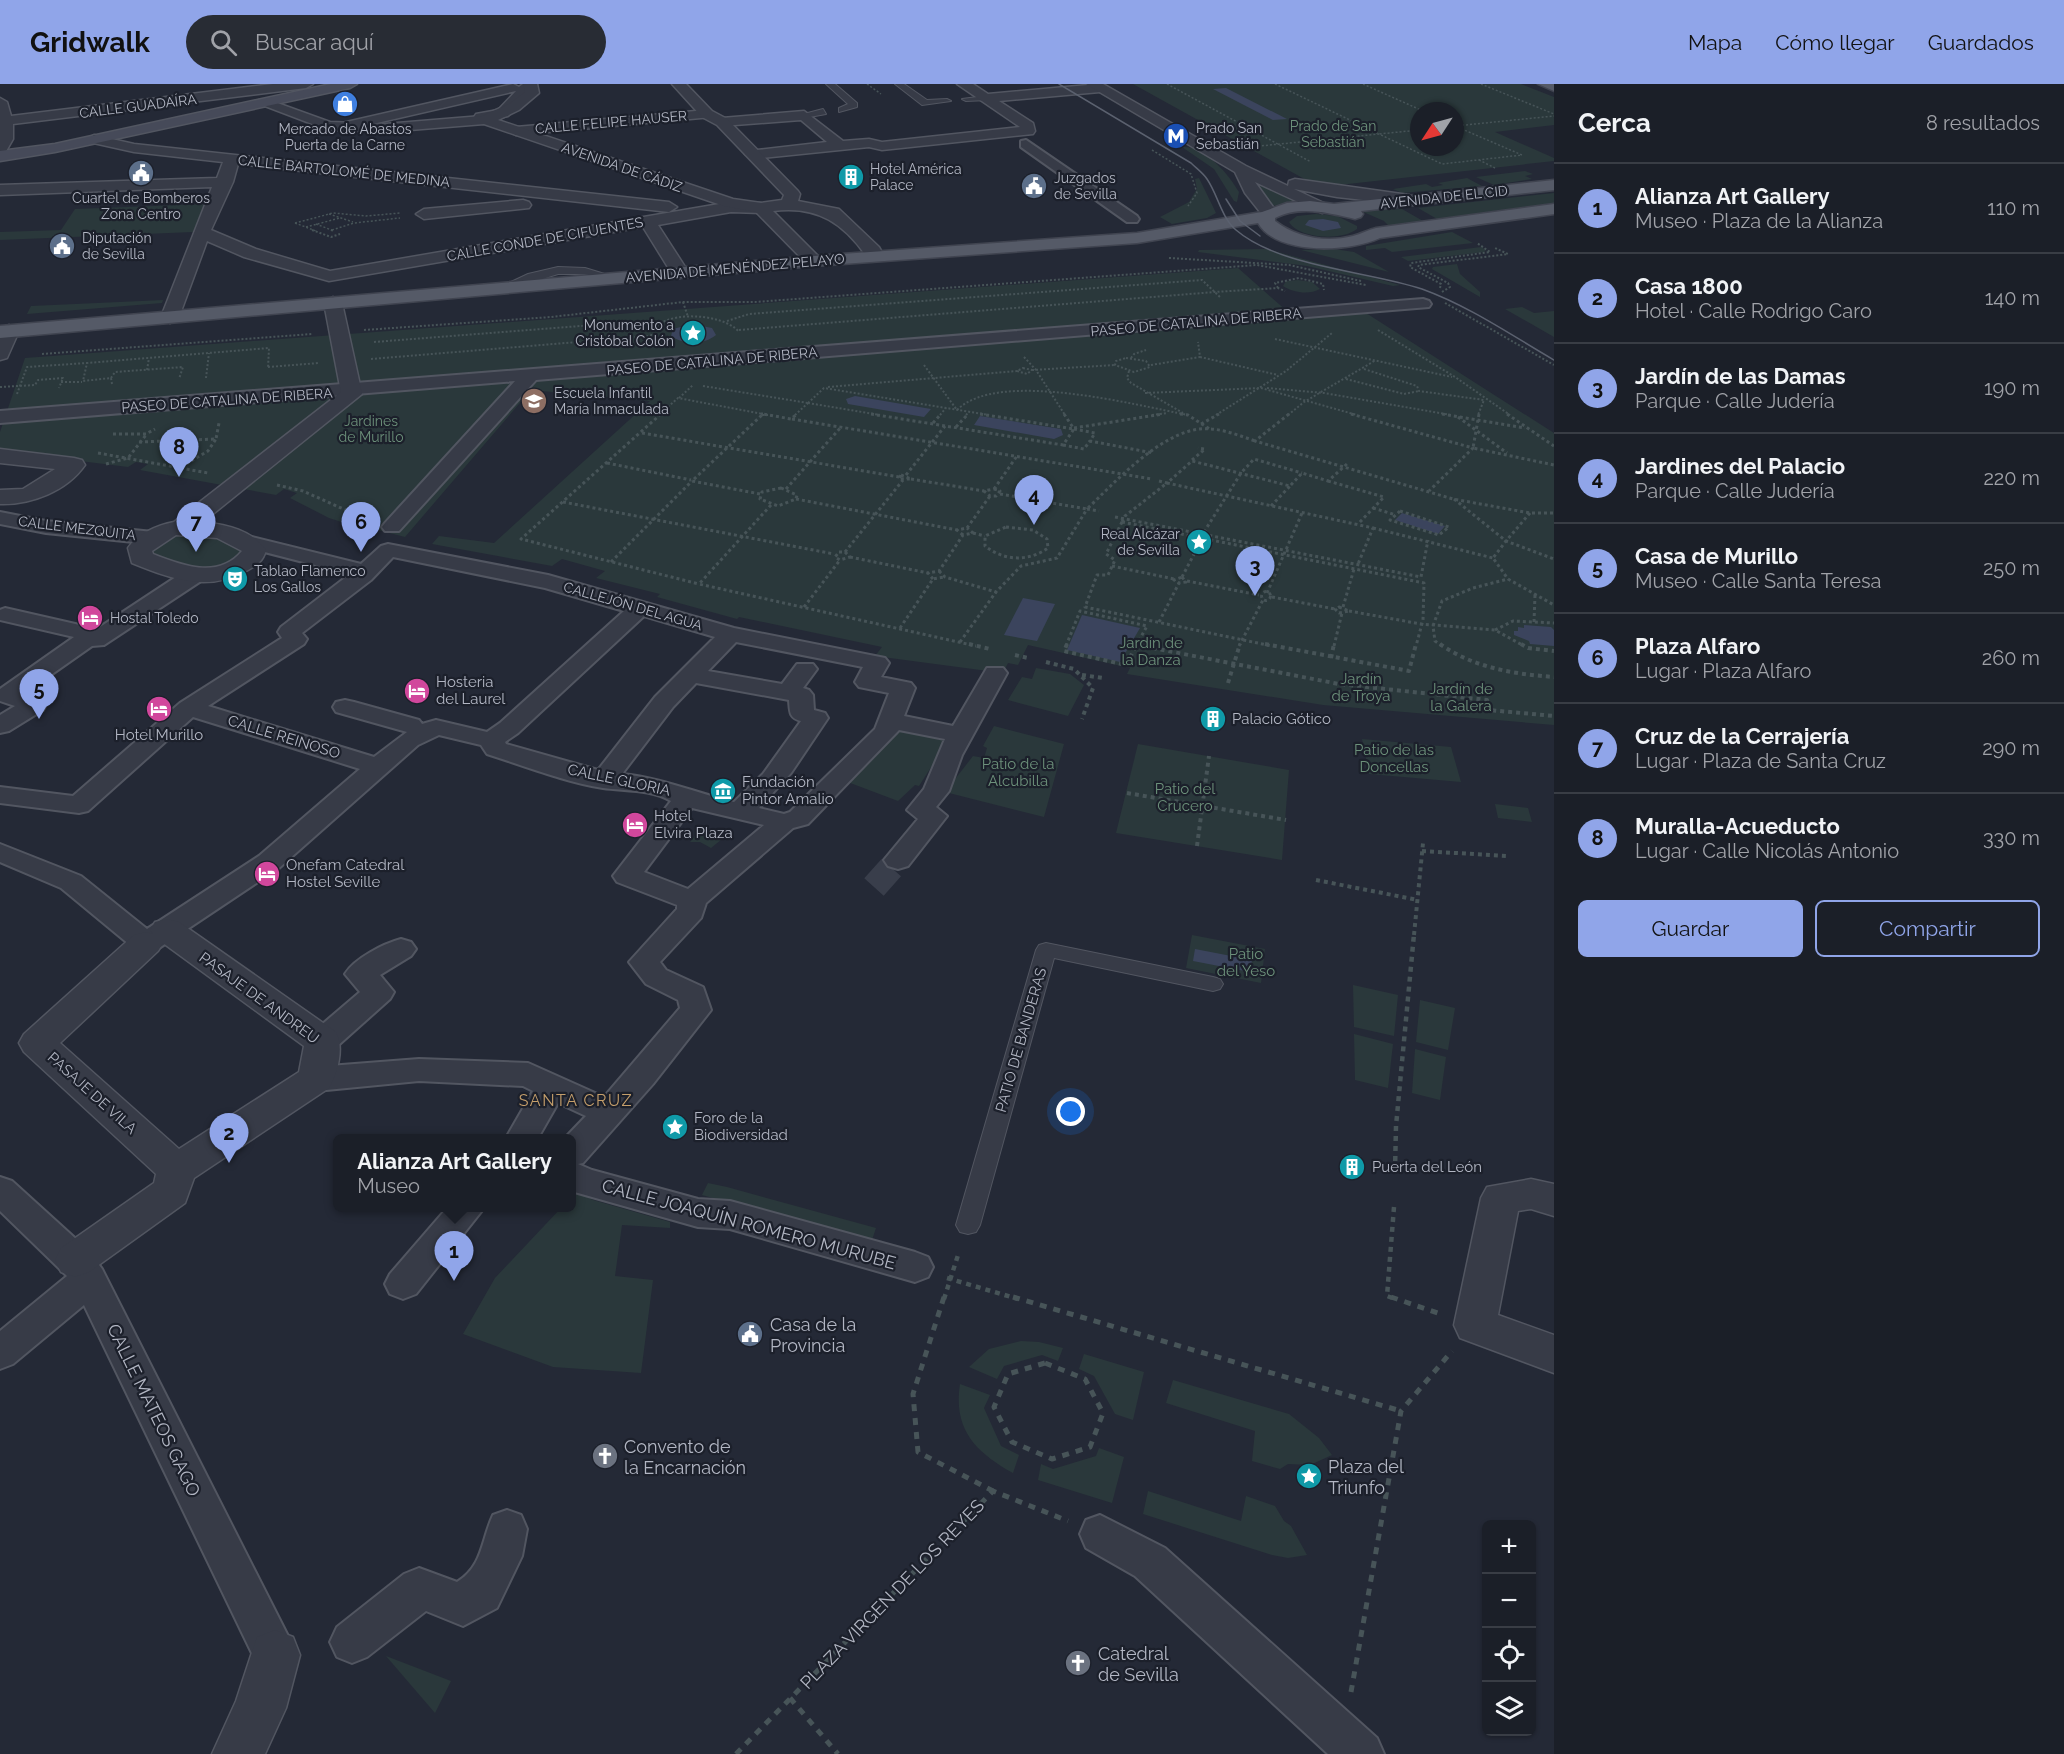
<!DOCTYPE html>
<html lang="es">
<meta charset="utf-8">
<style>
body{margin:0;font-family:Raleway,sans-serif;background:#282c34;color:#f1f3f6}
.controls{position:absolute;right:18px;bottom:18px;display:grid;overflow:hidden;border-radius:9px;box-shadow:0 2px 4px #0004}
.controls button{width:54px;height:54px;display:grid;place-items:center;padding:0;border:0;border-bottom:2px solid #393d45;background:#1b1f28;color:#f1f3f6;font:30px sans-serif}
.compass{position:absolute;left:1410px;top:18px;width:54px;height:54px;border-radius:50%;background:#1b1f28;box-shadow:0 2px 4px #0004;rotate:234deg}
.you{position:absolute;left:1071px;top:1028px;width:21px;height:21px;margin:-15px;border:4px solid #fff;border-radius:50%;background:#1a73e8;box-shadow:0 0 0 9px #1a73e833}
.badge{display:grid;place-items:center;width:39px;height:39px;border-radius:50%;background:#90a5e9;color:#111;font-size:20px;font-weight:700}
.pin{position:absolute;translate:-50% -50px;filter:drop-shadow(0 2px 3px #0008)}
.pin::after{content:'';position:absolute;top:32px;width:21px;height:18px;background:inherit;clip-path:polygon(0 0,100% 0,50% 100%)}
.popup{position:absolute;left:333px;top:1050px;width:243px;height:78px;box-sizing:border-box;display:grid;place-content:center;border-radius:9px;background:#1b1f28;filter:drop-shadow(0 2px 4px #0005);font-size:20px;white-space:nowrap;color:#a0a2a8}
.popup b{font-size:22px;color:#f1f3f6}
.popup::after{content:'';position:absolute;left:50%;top:100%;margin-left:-12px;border:12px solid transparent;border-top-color:#1b1f28}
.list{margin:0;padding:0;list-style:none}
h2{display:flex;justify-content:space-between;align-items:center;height:78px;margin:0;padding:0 24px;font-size:26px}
h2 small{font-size:20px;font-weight:400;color:#a0a2a8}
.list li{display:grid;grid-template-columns:39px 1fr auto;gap:18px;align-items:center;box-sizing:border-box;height:90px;padding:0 24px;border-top:2px solid #393d45}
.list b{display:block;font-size:22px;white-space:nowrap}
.list p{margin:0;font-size:20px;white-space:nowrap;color:#a0a2a8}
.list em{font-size:20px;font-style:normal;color:#a0a2a8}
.actions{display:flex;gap:12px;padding:18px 24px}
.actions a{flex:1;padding:14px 0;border:2px solid #90a5e9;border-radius:9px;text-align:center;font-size:21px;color:#90a5e9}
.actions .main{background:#90a5e9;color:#111}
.icon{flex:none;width:33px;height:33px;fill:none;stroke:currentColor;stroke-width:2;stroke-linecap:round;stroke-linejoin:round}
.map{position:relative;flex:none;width:1554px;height:1670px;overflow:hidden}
header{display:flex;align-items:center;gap:36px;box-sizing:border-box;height:84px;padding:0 30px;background:#90a5e9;color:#111}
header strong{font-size:28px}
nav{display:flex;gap:33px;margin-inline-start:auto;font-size:21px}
.search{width:420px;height:54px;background:#282c34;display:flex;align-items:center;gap:15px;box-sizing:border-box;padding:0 21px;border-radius:33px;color:#a0a2a8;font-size:22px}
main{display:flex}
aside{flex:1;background:#1b1f28}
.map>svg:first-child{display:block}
</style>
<header>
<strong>Gridwalk</strong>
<div class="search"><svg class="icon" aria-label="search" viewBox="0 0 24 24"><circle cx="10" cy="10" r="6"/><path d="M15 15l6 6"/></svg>Buscar aquí</div>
<nav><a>Mapa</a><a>Cómo llegar</a><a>Guardados</a></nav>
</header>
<main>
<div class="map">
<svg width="1554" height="1670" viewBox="0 0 1554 1670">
<rect width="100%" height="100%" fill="#242936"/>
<g fill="#2a383b" fill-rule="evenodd">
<path d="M 1133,0 L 1521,0 L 1554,13 L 1554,41 L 1495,48 L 1554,74 L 1554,77 L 1330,102 L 1308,97 ZM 1419,27 L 1455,27 L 1455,63 L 1419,63 Z"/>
<path d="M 1182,63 C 1205,61 1229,91 1239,108 L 1237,118 L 1234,117 L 1214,85 Z"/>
<path d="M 1525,87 L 1533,90 L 1525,92 L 1532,95 L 1494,101 L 1476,93 Z"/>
<path d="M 1199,94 L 1216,129 L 1207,134 L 1172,140 L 1160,133 L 1189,118 L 1197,105 L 1195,95 Z"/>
<path d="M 1253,94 L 1300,117 L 1299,120 L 1270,122 Z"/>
<path d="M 1467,94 L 1482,102 L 1402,109 L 1393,105 L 1426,100 L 1432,103 L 1443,101 L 1438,99 Z"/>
<path d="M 1554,109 L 1554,119 L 1437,135 L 1418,124 Z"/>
<path d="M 205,120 L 193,148 L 0,156 L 0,148 L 61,146 L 75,125 Z"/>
<path d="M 1402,125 L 1423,137 L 1390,143 L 1384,137 L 1361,127 Z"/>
<path d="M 1316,130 L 1337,132 L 1357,142 L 1357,145 C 1342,157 1299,155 1289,138 L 1297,132 Z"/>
<path d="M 1452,148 L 1473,159 L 1392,168 L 1385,164 L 1366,166 L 1366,162 Z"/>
<path d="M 1481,163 L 1486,166 L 1484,168 L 1408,177 L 1401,173 Z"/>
<path d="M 1266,165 L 1400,201 L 1393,202 L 1307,182 L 1198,168 L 1199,166 Z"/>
<path d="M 1334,165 L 1354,168 L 1389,188 L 1301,166 Z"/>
<path d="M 1457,180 L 1460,190 L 1480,208 L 1480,213 L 1432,185 L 1433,183 Z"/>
<path d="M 1238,184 L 1296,235 L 1366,229 L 1554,349 L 1554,641 L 1323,621 L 1127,590 L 1130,584 L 1028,561 L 1018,581 L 1008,579 L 1003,589 L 875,572 L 882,563 L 739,533 L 737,535 L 657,513 L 660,510 L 596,494 L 605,487 L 562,475 L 552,482 L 432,460 L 439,452 L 494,459 L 650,317 L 531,306 L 405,453 L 370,444 L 366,446 L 329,434 L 290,414 L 297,409 L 284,405 L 276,411 L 140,386 L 148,380 L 136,378 L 128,383 L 0,367 L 0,348 L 25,274 Z"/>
<path d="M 1298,196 L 1312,198 L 1320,205 C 1309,211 1294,209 1283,202 L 1286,197 Z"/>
<path d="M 163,216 L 162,219 L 27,230 L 31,222 Z"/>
<path d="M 1522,223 L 1534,229 L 1554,227 L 1554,253 L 1505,225 Z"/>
<path d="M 204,449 L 243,463 L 243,472 L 215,487 L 155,476 L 148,464 L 166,452 Z"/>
<path d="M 1036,584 L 1070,590 L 1084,601 L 1068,632 L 1008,616 L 1022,593 L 1032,595 Z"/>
<path d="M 898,641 L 951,652 L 919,702 L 915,701 L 898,717 L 845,697 Z"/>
<path d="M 994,642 L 1064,660 L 1044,733 L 945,708 L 973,672 L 984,674 L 987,664 L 983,662 Z"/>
<path d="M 1362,655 L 1451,663 L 1461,698 L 1369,690 Z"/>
<path d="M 1138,660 L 1289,686 L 1282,776 L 1116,749 Z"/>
<path d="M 1495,720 L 1528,724 L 1532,738 L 1498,734 Z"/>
<path d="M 700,745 L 727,751 L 711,764 L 700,758 L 690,758 Z"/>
<path d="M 1192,851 L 1265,865 L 1261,899 L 1186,884 Z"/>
<path d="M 1353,901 L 1398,911 L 1394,952 L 1354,943 Z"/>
<path d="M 1420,916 L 1455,924 L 1448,966 L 1416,958 Z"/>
<path d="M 1354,950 L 1393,960 L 1388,1004 L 1355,996 Z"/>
<path d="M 1415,965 L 1446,973 L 1440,1016 L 1412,1009 Z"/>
<path d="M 708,1099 L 727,1103 L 876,1144 L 871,1159 L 702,1111 Z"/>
<path d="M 576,1107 L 593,1116 L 670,1138 L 670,1144 L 622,1141 L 615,1192 L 653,1196 L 641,1289 L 553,1283 L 463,1250 L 495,1194 L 561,1124 L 571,1124 L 571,1113 Z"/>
<path d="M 1021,1257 L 1039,1258 L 1063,1264 L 1058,1277 L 1042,1271 L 1004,1282 L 997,1295 L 969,1283 L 989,1265 Z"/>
<path d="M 1084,1270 L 1144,1288 L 1133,1336 L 1115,1330 L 1094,1292 L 1079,1285 Z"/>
<path d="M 1173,1296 L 1289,1330 L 1319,1354 L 1332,1371 L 1310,1381 L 1288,1380 L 1280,1385 L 1252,1377 L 1255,1347 L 1166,1319 Z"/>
<path d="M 960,1300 L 990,1311 L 984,1324 L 1001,1362 L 1019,1371 L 1013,1389 C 976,1368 953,1346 960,1300 Z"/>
<path d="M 1099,1364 L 1124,1373 L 1112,1419 L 1038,1396 L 1041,1380 L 1053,1385 L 1096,1372 Z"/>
<path d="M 1148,1407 L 1241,1437 L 1246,1412 L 1275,1422 L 1284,1437 L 1291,1442 L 1307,1471 L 1288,1474 L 1272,1471 L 1143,1430 Z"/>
<path d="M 386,1572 L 451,1597 L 435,1629 Z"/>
</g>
<g fill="#3b445d">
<path d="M 1226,4 L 1287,35 L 1273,36 L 1213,5 Z"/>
<path d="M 1323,135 L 1338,138 L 1341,144 L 1323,147 L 1305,141 L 1309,136 Z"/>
<path d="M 692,240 L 712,244 L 716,251 C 704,261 684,261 671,252 L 673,245 Z"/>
<path d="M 855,312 L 931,325 L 924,333 L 848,320 L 846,315 Z"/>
<path d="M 980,332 L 1061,345 L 1063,351 L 1054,355 L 974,341 Z"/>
<path d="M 1402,429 L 1445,442 L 1438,450 L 1395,436 Z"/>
<path d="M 1023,514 L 1055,520 L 1037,557 L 1004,551 Z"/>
<path d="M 1082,531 L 1140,544 L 1120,578 L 1067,566 Z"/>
<path d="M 1524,541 L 1551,543 L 1554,546 L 1554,562 L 1530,560 L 1529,557 L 1514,551 L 1514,547 L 1518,547 L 1518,543 L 1524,544 Z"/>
<path d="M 1195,865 L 1252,876 L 1250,888 L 1193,877 Z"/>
</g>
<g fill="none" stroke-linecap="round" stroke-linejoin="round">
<path stroke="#393e4b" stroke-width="26" stroke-dasharray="26 13" stroke-linecap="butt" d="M 874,803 L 898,776"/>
<g stroke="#525661" stroke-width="2">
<g id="service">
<path d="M 826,0 L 835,0 L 857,19 L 857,23 L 839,28 L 839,24 L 848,20 Z"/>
<path d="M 895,0 L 904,0 L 927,16 L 947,15 L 951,17 L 922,21 Z"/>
<path d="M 985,12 L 988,16 L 966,17 L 962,15 Z"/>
<path d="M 823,25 L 826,30 L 804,34 L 800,31 Z"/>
<path d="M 558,183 L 585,184 L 621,195 L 616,198 L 585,190 L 558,190 L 501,208 L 496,205 L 528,190 Z"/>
<path d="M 1046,859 L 1213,893 L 1220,895 L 1223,900 L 1220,905 L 1213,907 L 1054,874 L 980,1141 L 976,1148 L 968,1150 L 960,1148 L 956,1141 L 1036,866 L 1039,861 Z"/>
</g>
</g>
<g stroke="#525661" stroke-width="4">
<g id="pedestrian">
<path d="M 1026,56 L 1137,132 L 1139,135 L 1137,138 L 1127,138 L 1021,63 L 1021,57 Z"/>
<path d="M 1423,215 L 1429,217 L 1431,220 L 1429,223 L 536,296 L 399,447 L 385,447 L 382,443 L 385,439 L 515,297 L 0,339 L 0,327 Z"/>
<path d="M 0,428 L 46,437 L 153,448 L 160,450 L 163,454 L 160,458 L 153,460 L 46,449 L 0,440 Z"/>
<path d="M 248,452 L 361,480 L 381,462 L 388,460 L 548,491 L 734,544 L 885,574 L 889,579 L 881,593 L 911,599 L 915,604 L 904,632 L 953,642 L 987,584 L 1003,584 L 1007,589 L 962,671 L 949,707 L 936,723 L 947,732 L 908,782 L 898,785 L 888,782 L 884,776 L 918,735 L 907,726 L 924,705 L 945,655 L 899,646 L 808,740 L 793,744 L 706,819 L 701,834 L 660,878 L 666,886 L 703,903 L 711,926 L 653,1000 L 583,1079 L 578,1080 L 592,1086 L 698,1115 L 730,1117 L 915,1168 L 928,1173 L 933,1183 L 928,1193 L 915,1198 L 730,1145 L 698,1143 L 571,1107 L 571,1054 L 565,1054 L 586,1032 L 558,1019 L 538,1054 L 506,1054 L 533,1007 L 523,1002 L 419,997 L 316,1007 L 305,1003 L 300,995 L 305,987 L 316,983 L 419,975 L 528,979 L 604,1013 L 680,924 L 678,916 L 646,900 L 629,878 L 677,825 L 677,821 L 617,798 L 613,792 L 671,717 C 651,705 625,707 603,704 C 565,698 525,682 487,670 L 481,661 L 439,651 L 418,661 L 279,784 L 156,866 L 146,869 L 136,866 L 61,804 L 0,778 L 0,760 L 81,792 L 147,845 L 259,772 L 360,685 L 193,633 L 88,727 L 79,729 L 0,719 L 0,703 L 73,712 L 180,619 L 282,554 L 278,548 L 281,543 L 350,490 L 241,462 L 238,458 L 241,454 ZM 393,473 L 545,504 L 624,527 L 500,639 L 487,648 L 436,636 L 422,640 L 419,636 L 354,618 L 345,616 L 336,618 L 333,623 L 336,628 L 407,648 L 374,673 L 208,622 L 304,560 L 307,555 L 302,549 L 371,496 ZM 644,532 L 715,553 L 655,613 L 598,686 L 506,660 L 505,658 L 518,649 ZM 736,558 L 863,583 L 855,598 L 859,603 L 889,609 L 875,645 L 790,728 L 784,730 L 759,724 L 791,689 L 828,634 L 825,629 L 814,626 L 813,611 L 809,606 L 803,604 L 817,585 L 813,580 L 797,580 L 782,600 L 708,587 ZM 696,599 L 789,616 C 790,628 789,634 801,637 L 763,690 L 734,718 C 696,709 662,694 622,690 L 673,623 ZM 692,724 L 764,741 L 688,805 L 644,788 Z"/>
<path d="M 193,486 L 201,487 L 204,492 L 201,497 L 104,561 L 92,562 L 25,609 L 43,616 L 46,621 L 43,626 L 9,647 L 0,649 L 0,631 L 15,622 L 0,617 L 0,605 L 74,553 L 0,536 L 0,526 L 5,524 L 84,542 L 94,547 L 185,487 Z"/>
<path d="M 401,855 L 411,858 L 416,865 L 411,872 L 380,891 L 394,908 L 390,915 L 334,965 L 323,968 L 312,965 L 308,957 L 312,949 L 360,908 L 345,890 C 355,874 383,860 401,855 Z"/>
<path d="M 0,1093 L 12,1097 L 88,1166 L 102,1185 L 290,1556 L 297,1571 L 290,1586 L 275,1593 L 260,1586 L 84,1221 L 13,1280 L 0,1285 L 0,1247 L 67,1192 L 0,1127 Z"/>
<path d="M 447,1124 L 484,1124 L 416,1210 L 403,1215 L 390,1210 L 385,1200 L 390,1190 Z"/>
<path d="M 507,1426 L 521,1431 L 527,1445 L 522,1472 L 497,1524 L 463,1542 L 426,1527 L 367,1573 L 352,1579 L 337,1573 L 330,1558 L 337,1543 L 404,1490 L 419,1484 L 457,1498 C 483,1482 481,1457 493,1431 Z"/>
<path d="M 1100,1431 L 1165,1464 L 1377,1654 L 1384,1670 L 1328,1670 L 1135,1492 L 1086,1464 L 1080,1450 L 1086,1436 Z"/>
</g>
</g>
<g stroke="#525661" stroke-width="3">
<g id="minor">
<path d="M 273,0 L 313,0 L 306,4 L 13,40 L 13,55 L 5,69 L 0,70 L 0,14 L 7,18 L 11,32 Z"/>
<path d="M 513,0 L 519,3 L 523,0 L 537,0 L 508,32 L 481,37 L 474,33 L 476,30 L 498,26 L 516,7 L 342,47 L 335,43 L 342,39 Z"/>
<path d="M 957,0 L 973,0 L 988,10 L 1099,0 L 1107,4 L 1100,8 L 999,17 L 1033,39 L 1035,47 L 1033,50 L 882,66 L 869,63 L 753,75 L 745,70 L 748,67 L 827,58 L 801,36 L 722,42 L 715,38 L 722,34 L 804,27 L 843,57 L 869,55 L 882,58 L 1020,43 Z"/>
<path d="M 707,26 L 714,30 L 712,33 L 516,51 L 509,47 L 516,43 Z"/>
<path d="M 94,51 L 134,60 L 669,118 L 677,123 L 669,128 L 238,80 L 233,98 L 211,146 L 256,165 L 330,187 L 731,118 L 761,119 L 769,124 L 761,129 L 731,128 L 658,141 L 689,189 L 680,194 L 674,193 L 643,143 L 329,197 L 244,173 L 207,157 L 179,233 L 170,239 L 161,233 L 212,103 L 0,111 L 0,101 L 217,94 L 223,78 L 134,68 L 89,58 L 87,55 Z"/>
<path d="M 523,116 L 529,118 L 531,121 L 529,124 L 424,135 L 416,130 L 424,125 Z"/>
<path d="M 333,213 L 342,219 L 362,310 L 203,438 C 227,441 252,446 266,466 C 263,477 258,480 248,486 C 208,509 172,495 132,479 L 128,464 C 137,450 158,441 174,438 L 341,308 L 324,219 ZM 176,451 L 217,454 L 242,467 C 218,496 181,481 153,470 L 152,467 Z"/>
<path d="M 9,241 L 19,247 L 7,274 L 0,276 L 0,246 Z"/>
<path d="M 0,365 L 74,374 L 82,376 L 85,381 C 67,407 31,421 0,420 L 0,406 L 23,405 L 55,385 L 0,379 Z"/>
<path d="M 167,835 L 179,838 L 336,948 C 344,963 338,989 329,1004 L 194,1094 L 185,1119 L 89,1188 L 75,1193 L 61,1188 L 55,1176 L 61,1164 L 154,1099 L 156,1090 L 24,968 L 19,959 L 24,950 L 134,851 L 146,848 L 153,850 L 150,846 L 155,838 ZM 163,859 L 304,962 L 299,988 L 179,1065 L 60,959 L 158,867 Z"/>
<path d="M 1531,1095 L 1554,1100 L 1554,1132 L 1531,1125 L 1518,1127 L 1498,1231 L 1554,1251 L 1554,1289 L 1460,1254 L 1454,1241 L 1481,1114 L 1487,1103 Z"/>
<path d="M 275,1546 L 293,1553 L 300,1571 L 286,1624 L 265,1670 L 212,1670 L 236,1617 L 257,1553 Z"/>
</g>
</g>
<g stroke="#525661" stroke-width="3">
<g id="tertiary">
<path d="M 523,0 L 537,0 L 539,9 L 519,26 L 498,36 L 733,115 L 761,119 L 782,116 L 784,111 L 717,41 L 702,33 L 672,0 L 686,0 L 712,27 L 727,35 L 798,107 L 800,110 L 798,117 L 839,125 L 879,163 L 884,172 L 881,176 L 869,176 C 845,140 818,121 773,127 L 823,177 L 820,181 L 808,181 L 756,128 L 724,122 L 484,40 L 385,48 L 328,46 L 257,19 L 259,16 L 269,16 L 330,38 L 385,40 L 482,32 L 509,20 L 525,8 Z"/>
<path d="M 1086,0 L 1103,0 L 1246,82 L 1288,102 L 1289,97 L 1295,95 L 1409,111 L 1417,116 L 1409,121 L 1337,113 L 1294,105 L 1328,121 L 1330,124 L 1328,127 L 1322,129 L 1255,98 L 1278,130 L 1276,133 L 1264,133 L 1245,109 L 1235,88 Z"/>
</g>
</g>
<g stroke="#525661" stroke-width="3">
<path id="secondary" d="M 331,0 L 357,0 L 350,4 L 55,68 L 0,77 L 0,67 L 55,60 Z"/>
</g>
<g stroke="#404450" stroke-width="3">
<g id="primary">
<path d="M 1538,0 L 1554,0 L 1554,7 Z"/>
<path d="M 1554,96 L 1554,106 L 1361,127 L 1363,130 L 1361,133 L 1355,135 C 1329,129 1300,121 1275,134 L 1275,137 C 1297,154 1327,159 1353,152 C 1361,150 1368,146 1376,144 L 1554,120 L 1554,130 L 1380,154 C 1350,168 1277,172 1258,139 L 1137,159 L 814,182 L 0,254 L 0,242 L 814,172 L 1137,149 L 1262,128 L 1287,119 L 1310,117 L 1334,120 Z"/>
</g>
</g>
<g stroke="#475458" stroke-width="1.5" stroke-dasharray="2 2" stroke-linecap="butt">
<path d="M 867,0 L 881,10"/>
<path d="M 1167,0 L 1311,78"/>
<path d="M 1275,0 L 1379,50 L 1419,46"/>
<path d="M 1363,0 L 1423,27"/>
<path d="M 1481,0 L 1554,30"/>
<path d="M 1250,63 L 1379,50 L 1442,80 L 1522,71 L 1455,42 L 1554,32"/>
<path d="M 1152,66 L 1191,90 L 1197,109 L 1188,122"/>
<path d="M 1479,76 L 1495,84"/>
<path d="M 329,130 L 353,138"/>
<path d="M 295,139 L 333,129 L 366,132 L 400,129"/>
<path d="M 295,139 L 316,147"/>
<path d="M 316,140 L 334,147"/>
<path d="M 306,143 L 340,134"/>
<path d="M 332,146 L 354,139 L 400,134"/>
</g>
<g stroke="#475458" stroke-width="2" stroke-dasharray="2 2" stroke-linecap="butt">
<path d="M 312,146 L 331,153 L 340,150"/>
<path d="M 331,146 L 334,147"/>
<path d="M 1169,174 L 1289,181 L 1361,197"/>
<path d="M 1278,204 L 1275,199 L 1299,194 L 1323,200 L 1324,206"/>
<path d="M 1440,204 L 1441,200 L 1410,183 L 1411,179 L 1490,168 L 1477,159"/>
<path d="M 1442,208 L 1450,203 L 1448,199 L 1418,183 L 1419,181 L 1508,170 L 1495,164"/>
<path d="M 683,218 L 688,233"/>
<path d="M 1445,219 L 1554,281"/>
<path d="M 727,237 L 749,230 L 1202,196 L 1221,214"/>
<path d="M 364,246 L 551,233 L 683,218 L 755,218 L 1257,181 L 1366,201"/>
<path d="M 739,246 L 1215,208 L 1278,204 L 1285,207"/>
<path d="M 1378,246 L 1455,293 L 1510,331"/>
<path d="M 651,252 C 656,225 723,228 739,248"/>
<path d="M 1275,255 L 1452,293"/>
<path d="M 374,258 L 632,238 L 655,243"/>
<path d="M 42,270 L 312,250"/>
<path d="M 1024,273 L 1036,286 L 1065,331"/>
<path d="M 1200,273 L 1278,291"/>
<path d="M 1126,274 L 1146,277 L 1150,283 L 1134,288 L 1115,281 L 1116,277 Z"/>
<path d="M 1131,274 L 1134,270 L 1146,266"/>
<path d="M 371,275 L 651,252 L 657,258"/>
<path d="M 924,281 L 957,326 C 998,285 1135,321 1188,331"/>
<path d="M 1151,281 L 1200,273 L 1198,258"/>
<path d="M 268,283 L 319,279"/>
<path d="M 1023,284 L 1032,286 L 1027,290 L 1017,287 Z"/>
<path d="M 1364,285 L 1417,302 L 1419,307 L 1484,316 L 1478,331"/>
<path d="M 147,286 L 149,274"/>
<path d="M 1032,286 L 1115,281"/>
<path d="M 1129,287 L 1127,294 L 1131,299 L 1183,329"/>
<path d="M 111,294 L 115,288 L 183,283 L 179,295"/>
<path d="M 206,294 L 209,269"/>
<path d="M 1346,295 L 1404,310 L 1419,307"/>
<path d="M 61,298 L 82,298"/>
<path d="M 112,300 L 111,294 L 83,297 L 87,279 L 269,264 L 268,284"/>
<path d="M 703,302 L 808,319"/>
<path d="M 0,303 L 35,301 L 38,296 L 63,294 L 59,304"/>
<path d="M 828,303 L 1017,287"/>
<path d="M 1267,304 L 1324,309 L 1451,331"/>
<path d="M 1145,309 L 1261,304 L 1357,331"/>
<path d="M 17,310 L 27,283 L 87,279"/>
<path d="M 679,314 L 693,301"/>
<path d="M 808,319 L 880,331"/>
<path d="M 808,319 L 824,304 L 989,331"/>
<path d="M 659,331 L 678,314 L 763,330"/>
<path d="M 762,331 L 769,331"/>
<path d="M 795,331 L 808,319"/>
<path d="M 940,331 L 946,324"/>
<path d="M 966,331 L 969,328"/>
<path d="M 1152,331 L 1167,329"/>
<path d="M 1216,331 L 1286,287 L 1332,249"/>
<path d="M 1288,331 L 1304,318 L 1376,276"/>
</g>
<g stroke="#475458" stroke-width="3" stroke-dasharray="3 3" stroke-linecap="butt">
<path d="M 661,330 L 521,455 L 699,500"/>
<path d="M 761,330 L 763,330"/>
<path d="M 871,330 L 1063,361 L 1074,345 L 980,330"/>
<path d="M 1064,330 L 1074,345 L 1095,349 L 1090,357 L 1153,369"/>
<path d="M 1180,330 L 1188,331 L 1211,346"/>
<path d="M 1289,330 L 1255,357 L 1453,415 L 1530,429 L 1554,429"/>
<path d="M 1351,330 L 1473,364 L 1429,407"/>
<path d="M 1442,330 L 1525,344"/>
<path d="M 1479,330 L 1473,364 L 1554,381"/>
<path d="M 1507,330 L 1554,362"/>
<path d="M 1458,333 L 1507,369"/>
<path d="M 792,335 L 1152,395"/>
<path d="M 933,339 L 941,330"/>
<path d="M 1201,340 L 1219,330"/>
<path d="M 956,343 L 968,330"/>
<path d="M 1074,344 L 1163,330"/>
<path d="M 642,349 L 899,393"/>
<path d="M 113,350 L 146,350 L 155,345"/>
<path d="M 139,358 L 216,355 L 219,339"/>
<path d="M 1063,361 L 1084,365 L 1090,357"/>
<path d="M 98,369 L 208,389"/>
<path d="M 1192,376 L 1205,365 L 1198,364"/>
<path d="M 607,379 L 691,396"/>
<path d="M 106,380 L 128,374 L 146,351"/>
<path d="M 181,383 L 208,367 L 216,355"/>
<path d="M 901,391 L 911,395 L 899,395 Z"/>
<path d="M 906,391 L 945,342"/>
<path d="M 911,395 L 984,407"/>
<path d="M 1159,397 L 1167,399 L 1192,377 L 1290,402 L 1302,389 L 1328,397 L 1348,379"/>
<path d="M 1328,397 L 1384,413 L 1358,440"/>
<path d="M 277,401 L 303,407 L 368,436"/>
<path d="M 781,404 L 797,411 L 796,415 L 778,422 L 760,415 L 762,408 Z"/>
<path d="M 786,405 L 841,343"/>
<path d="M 994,405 L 1017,372"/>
<path d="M 994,405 L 1000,407 L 996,412 L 990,412 L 984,407 Z"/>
<path d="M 760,410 L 692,397 L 763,330 L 791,335 L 797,330"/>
<path d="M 1000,410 L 1087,425 C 1115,398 1160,349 1200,345 C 1218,343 1238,351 1255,357"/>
<path d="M 796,415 L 957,446"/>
<path d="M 1454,415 L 1506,457 L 1493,474 L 1508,495 L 1554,521"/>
<path d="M 563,418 L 834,470"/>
<path d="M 771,421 L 699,500 L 976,562"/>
<path d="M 1271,422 L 1290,402"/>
<path d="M 1373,424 L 1396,431"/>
<path d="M 1400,427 L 1449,443 L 1439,451 L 1390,436 Z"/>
<path d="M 1530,429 L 1506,457 L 1554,475"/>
<path d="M 1115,433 L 1421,493 L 1428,456"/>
<path d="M 1122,438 L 1424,499 L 1423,536 L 1416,562"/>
<path d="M 1122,438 L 1106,470 L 1115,476 L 1108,491 L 1097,491 L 1085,523 L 1272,562"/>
<path d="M 1122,438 L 1125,432 L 1167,399 L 1373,444 L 1358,480"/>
<path d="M 1006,443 L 1033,446 L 1047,455 L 1048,464 C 1028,478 1004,477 985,462 L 985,452 Z"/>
<path d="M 1373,444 L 1493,474"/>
<path d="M 1204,448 L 1241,389 L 1254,375 L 1302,389"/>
<path d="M 973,449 L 985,452"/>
<path d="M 963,451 L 957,446 L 967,444 L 990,412"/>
<path d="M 839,468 L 845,468 L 850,473 L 840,476 L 835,473 Z"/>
<path d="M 845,468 L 903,396"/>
<path d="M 850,473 L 928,489"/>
<path d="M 611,478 L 692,397"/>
<path d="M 1112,482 L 1174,495"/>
<path d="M 939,487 L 945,493 L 996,508 L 1021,482 L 1057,474 L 1087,425 L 1099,427"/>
<path d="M 1182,493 L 1186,498 L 1179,499 L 1174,496 Z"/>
<path d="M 1182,493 L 1202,455"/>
<path d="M 933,495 L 928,489 L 939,487 L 963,451 L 973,449 L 967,444"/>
<path d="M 1187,497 L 1259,511"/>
<circle cx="1266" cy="512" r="4.5"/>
<path d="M 1267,509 L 1302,429"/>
<path d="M 1272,513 L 1335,525"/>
<path d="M 804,523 L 840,476"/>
<path d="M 1339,523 L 1349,527 L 1339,529 L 1335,525 Z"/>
<path d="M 1343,523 L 1354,485"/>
<path d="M 1349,527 L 1421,540 L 1495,546 L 1524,562"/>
<path d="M 1159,538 L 1179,499"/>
<path d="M 1534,538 L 1535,511"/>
<path d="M 900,544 L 933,495 L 944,493"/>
<path d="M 1495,546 L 1513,537 L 1554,539"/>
<path d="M 960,558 L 996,508"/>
<path d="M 1137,561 L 1141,562"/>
<path d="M 1066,562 L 1080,527 L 1147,542 L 1136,562"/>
<path d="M 1239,562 L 1264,514"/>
<path d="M 1334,562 L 1342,529"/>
<path d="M 1442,562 L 1435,557 L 1433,542 L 1442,517 L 1473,504 L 1508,495"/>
</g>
<g stroke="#475458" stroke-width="4" stroke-dasharray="4 4" stroke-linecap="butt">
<path d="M 969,560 L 990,565"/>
<path d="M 1067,560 L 1064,567 L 1126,581 L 1137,560"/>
<path d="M 1265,560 L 1409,587 L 1416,560"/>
<path d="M 1440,560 C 1474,584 1514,590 1554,593"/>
<path d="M 1521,560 L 1528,564 L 1554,567"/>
<path d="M 1137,561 L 1339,600 L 1487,616 L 1489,626 L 1554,632"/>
<path d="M 1015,571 L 1028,574"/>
<path d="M 1331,574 L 1334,560"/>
<path d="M 1046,578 L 1074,585 L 1093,604 L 1082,635"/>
<path d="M 1082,591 L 1103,594"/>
<path d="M 1228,599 L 1240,560"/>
<path d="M 1127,709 L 1286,736"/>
<path d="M 1197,762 L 1209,672"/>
<path d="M 1422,767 L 1507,772"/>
<path d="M 1316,796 L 1418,816"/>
<path d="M 1414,851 L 1423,759"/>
</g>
<g stroke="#475458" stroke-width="4.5" stroke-dasharray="5 5" stroke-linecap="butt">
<path d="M 1395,1087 L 1396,1042 L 1414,850"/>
<path d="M 1394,1123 L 1387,1212 L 1395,1215"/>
<path d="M 947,1194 L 1018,1215"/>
<path d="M 944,1215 L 959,1168"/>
</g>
<g stroke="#475458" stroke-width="5" stroke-dasharray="7 7" stroke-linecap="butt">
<path d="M 944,1213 L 913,1310 L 918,1368 L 993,1407"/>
<path d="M 1013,1213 L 1401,1327"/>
<path d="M 1391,1213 L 1441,1230"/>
<path d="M 1045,1279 L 1085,1295 L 1103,1329 L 1090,1363 L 1052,1375 L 1012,1358 L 994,1323 L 1008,1290 Z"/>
<path d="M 1351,1608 L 1401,1327 L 1452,1267"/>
<path d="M 790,1614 L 838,1670"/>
<path d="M 736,1670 L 993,1407 L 1068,1437"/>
</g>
<use href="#service" fill="#373b47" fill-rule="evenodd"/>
<use href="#pedestrian" fill="#373b47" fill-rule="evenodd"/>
<use href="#minor" fill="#373b47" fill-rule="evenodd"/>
<use href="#tertiary" fill="#373b47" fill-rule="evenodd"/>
<use href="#secondary" fill="#464a59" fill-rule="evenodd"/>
<use href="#primary" fill="#555a67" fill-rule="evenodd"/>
<g stroke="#5b616f" stroke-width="1.5">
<path d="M 1059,0 L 1191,79 C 1196,84 1203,89 1207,95 C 1218,111 1221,133 1236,146 C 1279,183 1368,187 1422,205 C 1469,222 1511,251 1554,276"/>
<path d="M 1226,115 L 1240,137 L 1260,152"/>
</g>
</g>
<defs>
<g id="shop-disc" transform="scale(1.35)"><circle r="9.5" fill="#3f7fe0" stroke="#1c202b"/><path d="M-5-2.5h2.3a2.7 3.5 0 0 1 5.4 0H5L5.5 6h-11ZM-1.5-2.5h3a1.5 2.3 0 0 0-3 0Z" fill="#fff"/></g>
<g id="metro-disc" transform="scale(1.35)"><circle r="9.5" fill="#1a4fb4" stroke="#1c202b"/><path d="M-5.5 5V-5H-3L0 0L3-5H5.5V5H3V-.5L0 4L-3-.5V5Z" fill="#fff"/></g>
<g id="civic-disc" transform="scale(1.35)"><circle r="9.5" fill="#5c6f8a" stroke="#1c202b"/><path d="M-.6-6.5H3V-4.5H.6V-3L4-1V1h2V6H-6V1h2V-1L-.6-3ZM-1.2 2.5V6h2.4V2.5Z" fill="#fff"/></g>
<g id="building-disc" transform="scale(1.35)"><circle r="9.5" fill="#0f9aa8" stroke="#1c202b"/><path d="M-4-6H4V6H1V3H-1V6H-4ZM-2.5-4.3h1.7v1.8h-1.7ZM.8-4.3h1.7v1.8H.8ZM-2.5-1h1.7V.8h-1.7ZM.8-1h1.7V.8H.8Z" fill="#fff"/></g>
<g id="sight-disc" transform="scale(1.35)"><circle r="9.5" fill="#0f9aa8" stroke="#1c202b"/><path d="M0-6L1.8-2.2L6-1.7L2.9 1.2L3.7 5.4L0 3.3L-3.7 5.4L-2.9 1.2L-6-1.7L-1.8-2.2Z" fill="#fff"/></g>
<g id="school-disc" transform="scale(1.35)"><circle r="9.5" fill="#8d6e63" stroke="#1c202b"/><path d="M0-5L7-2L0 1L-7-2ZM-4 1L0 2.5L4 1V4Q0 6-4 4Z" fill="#fff"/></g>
<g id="theatre-disc" transform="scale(1.35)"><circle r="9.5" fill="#0f9aa8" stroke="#1c202b"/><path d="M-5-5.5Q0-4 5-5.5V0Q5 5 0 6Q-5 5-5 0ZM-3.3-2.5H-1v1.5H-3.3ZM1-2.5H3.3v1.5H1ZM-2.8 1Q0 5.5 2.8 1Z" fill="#fff"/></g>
<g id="hotel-disc" transform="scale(1.35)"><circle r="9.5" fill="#d1479c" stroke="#1c202b"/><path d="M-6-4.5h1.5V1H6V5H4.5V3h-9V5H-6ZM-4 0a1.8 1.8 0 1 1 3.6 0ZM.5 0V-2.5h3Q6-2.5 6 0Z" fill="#fff"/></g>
<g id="museum-disc" transform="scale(1.35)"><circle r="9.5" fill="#0f9aa8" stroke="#1c202b"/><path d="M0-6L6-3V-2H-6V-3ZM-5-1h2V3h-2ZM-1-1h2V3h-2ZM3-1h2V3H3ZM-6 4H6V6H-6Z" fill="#fff"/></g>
<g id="church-disc" transform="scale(1.35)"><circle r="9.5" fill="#6b7280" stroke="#1c202b"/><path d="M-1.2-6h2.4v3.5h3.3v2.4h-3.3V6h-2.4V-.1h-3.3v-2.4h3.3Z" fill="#fff"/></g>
</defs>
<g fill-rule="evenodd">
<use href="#shop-disc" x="345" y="20"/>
<use href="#metro-disc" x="1176" y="52"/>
<use href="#civic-disc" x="141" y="89"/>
<use href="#building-disc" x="851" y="93"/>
<use href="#civic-disc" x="1034" y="102"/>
<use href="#civic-disc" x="62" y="162"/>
<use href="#sight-disc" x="693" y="249"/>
<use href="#school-disc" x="534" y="317"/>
<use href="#sight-disc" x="1199" y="458"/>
<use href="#theatre-disc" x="235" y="495"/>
<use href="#hotel-disc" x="90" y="534"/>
<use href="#hotel-disc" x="417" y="607"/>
<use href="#hotel-disc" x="159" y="625"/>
<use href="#building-disc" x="1213" y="635"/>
<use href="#museum-disc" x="723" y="707"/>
<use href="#hotel-disc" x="635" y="741"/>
<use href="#hotel-disc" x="267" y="790"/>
<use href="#sight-disc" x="675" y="1043"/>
<use href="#building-disc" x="1352" y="1083"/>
<use href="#civic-disc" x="750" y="1250"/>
<use href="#church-disc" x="605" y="1372"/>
<use href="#sight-disc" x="1309" y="1392"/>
<use href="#church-disc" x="1078" y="1579"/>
</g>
<g text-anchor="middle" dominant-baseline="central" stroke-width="4.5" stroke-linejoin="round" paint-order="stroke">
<g font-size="14" fill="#b2b6c3" stroke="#1c202b">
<text transform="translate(138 22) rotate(-7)">CALLE GUADAÍRA</text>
<text transform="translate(611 38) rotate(-5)">CALLE FELIPE HAUSER</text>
<text transform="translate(622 83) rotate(19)">AVENIDA DE CÁDIZ</text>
<text transform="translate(344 87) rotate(6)">CALLE BARTOLOMÉ DE MEDINA</text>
<text transform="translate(1444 113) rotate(-6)">AVENIDA DE EL CID</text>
<text transform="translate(545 155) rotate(-10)">CALLE CONDE DE CIFUENTES</text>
<text transform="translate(735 184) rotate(-5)">AVENIDA DE MENÉNDEZ PELAYO</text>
<text transform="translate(1196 238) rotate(-5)">PASEO DE CATALINA DE RIBERA</text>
<text transform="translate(712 277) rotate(-5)">PASEO DE CATALINA DE RIBERA</text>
<text transform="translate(227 316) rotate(-4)">PASEO DE CATALINA DE RIBERA</text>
<text transform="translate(77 444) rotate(7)">CALLE MEZQUITA</text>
<text transform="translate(633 522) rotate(16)">CALLEJÓN DEL AGUA</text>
</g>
<g font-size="14" fill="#6c907a" stroke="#1c202b">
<text x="1333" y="42">Prado de San<tspan x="1333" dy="16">Sebastián</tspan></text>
<text x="371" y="337">Jardines<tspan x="371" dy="16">de Murillo</tspan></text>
</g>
<g font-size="14" fill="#b2b6c3" stroke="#1c202b" text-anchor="start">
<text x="1196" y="44">Prado San<tspan x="1196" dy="16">Sebastián</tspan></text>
<text x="345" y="45" text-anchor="middle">Mercado de Abastos<tspan x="345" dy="16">Puerta de la Carne</tspan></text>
<text x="870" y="85">Hotel América<tspan x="870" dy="16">Palace</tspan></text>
<text x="1054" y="94">Juzgados<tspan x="1054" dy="16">de Sevilla</tspan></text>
<text x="141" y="114" text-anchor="middle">Cuartel de Bomberos<tspan x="141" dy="16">Zona Centro</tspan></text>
<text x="82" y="154">Diputación<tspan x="82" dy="16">de Sevilla</tspan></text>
<text x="674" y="241" text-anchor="end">Monumento a<tspan x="674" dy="16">Cristóbal Colón</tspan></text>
<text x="554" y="309">Escuela Infantil<tspan x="554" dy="16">María Inmaculada</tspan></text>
<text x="1180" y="450" text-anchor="end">Real Alcázar<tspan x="1180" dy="16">de Sevilla</tspan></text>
<text x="254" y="487">Tablao Flamenco<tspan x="254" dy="16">Los Gallos</tspan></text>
<text x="110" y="534">Hostal Toledo</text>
</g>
<g font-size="15" fill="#6c907a" stroke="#1c202b">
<text x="1151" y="559">Jardín de<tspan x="1151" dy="17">la Danza</tspan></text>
<text x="1361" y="595">Jardín<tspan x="1361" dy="17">de Troya</tspan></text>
<text x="1461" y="605">Jardín de<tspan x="1461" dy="17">la Galera</tspan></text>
<text x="1394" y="666">Patio de las<tspan x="1394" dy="17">Doncellas</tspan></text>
<text x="1018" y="680">Patio de la<tspan x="1018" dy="17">Alcubilla</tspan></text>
<text x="1185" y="705">Patio del<tspan x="1185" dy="17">Crucero</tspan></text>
<text x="1246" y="870">Patio<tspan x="1246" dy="17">del Yeso</tspan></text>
</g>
<g font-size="15" fill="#b2b6c3" stroke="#1c202b" text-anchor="start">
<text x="436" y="598">Hosteria<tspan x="436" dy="17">del Laurel</tspan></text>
<text x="1232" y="635">Palacio Gótico</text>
<text x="159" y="651" text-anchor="middle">Hotel Murillo</text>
<text x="742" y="698">Fundación<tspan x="742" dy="17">Pintor Amalio</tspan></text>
<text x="654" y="732">Hotel<tspan x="654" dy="17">Elvira Plaza</tspan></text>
<text x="286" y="781">Onefam Catedral<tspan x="286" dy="17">Hostel Seville</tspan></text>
<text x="694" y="1034">Foro de la<tspan x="694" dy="17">Biodiversidad</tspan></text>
<text x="1372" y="1083">Puerta del León</text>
</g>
<g font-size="15" fill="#b2b6c3" stroke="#1c202b">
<text transform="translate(284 653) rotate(17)">CALLE REINOSO</text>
<text transform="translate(619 696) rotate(12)">CALLE GLORIA</text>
<text transform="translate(259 914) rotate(36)">PASAJE DE ANDREU</text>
<text transform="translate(1021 956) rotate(-74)">PATIO DE BANDERAS</text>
<text transform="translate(92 1009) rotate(42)">PASAJE DE VILA</text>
</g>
<g font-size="16" letter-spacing="1.5" fill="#c59f6b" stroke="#1c202b">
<text x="576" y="1016">SANTA CRUZ</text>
</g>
<g font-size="18" fill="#b2b6c3" stroke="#1c202b">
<text transform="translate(749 1140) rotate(15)">CALLE JOAQUÍN ROMERO MURUBE</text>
<text transform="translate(154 1326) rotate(64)">CALLE MATEOS GAGO</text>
<text transform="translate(892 1510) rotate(-46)">PLAZA VIRGEN DE LOS REYES</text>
</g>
<g font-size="18" fill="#b2b6c3" stroke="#1c202b" text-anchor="start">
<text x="770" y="1240">Casa de la<tspan x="770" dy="21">Provincia</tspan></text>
<text x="624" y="1362">Convento de<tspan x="624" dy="21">la Encarnación</tspan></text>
<text x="1328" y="1382">Plaza del<tspan x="1328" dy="21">Triunfo</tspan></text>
<text x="1098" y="1569">Catedral<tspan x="1098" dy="21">de Sevilla</tspan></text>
</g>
</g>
</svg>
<div class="controls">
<button>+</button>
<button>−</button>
<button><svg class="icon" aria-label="locate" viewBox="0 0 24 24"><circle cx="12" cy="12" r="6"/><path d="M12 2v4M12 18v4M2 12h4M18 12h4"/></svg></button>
<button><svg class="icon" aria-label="layers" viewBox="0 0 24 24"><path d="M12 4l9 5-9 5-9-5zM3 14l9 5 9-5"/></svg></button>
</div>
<svg class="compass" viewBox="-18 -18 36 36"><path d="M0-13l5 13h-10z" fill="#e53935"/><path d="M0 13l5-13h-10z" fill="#a0a2a8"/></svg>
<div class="you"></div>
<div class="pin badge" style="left:454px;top:1197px">1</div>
<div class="popup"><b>Alianza Art Gallery</b>Museo</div>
<div class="pin badge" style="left:229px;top:1079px">2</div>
<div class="pin badge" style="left:1255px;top:512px">3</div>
<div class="pin badge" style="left:1034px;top:441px">4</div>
<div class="pin badge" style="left:39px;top:635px">5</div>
<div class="pin badge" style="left:361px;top:468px">6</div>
<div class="pin badge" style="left:196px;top:468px">7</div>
<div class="pin badge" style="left:179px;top:393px">8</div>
</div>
<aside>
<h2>Cerca<small>8 resultados</small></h2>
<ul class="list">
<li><span class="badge">1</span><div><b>Alianza Art Gallery</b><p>Museo · Plaza de la Alianza</p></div><em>110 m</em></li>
<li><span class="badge">2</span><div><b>Casa 1800</b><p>Hotel · Calle Rodrigo Caro</p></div><em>140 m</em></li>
<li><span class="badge">3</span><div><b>Jardín de las Damas</b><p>Parque · Calle Judería</p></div><em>190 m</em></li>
<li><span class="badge">4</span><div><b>Jardines del Palacio</b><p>Parque · Calle Judería</p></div><em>220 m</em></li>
<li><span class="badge">5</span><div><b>Casa de Murillo</b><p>Museo · Calle Santa Teresa</p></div><em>250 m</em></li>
<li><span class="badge">6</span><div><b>Plaza Alfaro</b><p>Lugar · Plaza Alfaro</p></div><em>260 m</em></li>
<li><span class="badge">7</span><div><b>Cruz de la Cerrajería</b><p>Lugar · Plaza de Santa Cruz</p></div><em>290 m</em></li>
<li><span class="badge">8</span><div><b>Muralla-Acueducto</b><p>Lugar · Calle Nicolás Antonio</p></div><em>330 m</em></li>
</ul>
<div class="actions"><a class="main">Guardar</a><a>Compartir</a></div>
</aside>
</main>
